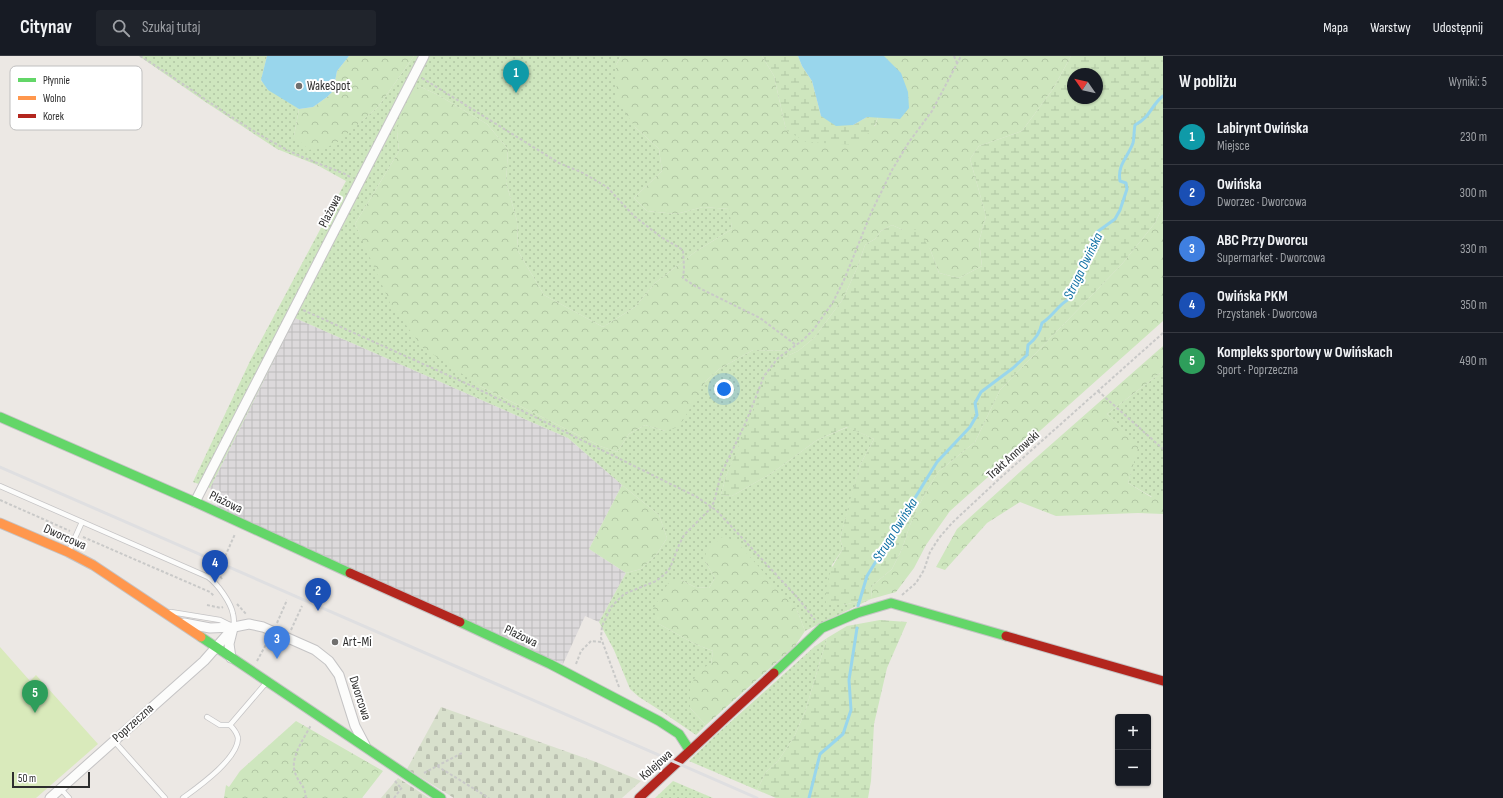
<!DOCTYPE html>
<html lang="pl">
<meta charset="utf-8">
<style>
body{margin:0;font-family:"Sofia Sans Condensed",sans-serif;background:#20242c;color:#f1f3f6}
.controls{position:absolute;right:12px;bottom:12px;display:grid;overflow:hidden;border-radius:4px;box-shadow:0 1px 3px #0004}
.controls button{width:36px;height:36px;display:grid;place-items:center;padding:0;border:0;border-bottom:1px solid #363941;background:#171b24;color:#f1f3f6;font:20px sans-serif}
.compass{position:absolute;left:1067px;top:12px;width:36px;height:36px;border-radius:50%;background:#171b24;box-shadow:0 1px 3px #0004;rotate:304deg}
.scale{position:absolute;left:12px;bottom:10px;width:78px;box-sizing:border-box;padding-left:4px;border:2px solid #2e2e2e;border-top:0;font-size:11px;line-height:14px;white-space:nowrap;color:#2e2e2e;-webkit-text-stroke:3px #fff;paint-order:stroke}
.you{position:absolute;left:724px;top:333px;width:14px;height:14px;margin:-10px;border:3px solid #fff;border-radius:50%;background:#1a73e8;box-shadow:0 0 0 6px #1a73e833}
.badge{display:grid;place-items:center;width:26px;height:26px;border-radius:50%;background:#0b8043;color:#fff;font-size:13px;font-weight:700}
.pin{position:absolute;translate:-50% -33px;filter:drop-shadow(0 1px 2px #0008)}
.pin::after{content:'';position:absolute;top:21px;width:14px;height:12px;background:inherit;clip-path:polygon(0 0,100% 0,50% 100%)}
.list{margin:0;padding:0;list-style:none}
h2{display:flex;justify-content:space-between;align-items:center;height:52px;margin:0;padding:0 16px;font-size:17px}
h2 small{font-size:13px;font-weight:400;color:#9ea1a6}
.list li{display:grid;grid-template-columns:26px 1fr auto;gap:12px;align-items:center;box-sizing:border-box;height:56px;padding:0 16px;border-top:1px solid #363941}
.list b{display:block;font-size:15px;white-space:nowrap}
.list p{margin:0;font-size:13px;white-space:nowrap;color:#9ea1a6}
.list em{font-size:13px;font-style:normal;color:#9ea1a6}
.icon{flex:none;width:22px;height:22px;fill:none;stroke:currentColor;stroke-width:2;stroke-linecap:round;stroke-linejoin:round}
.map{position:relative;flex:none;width:1163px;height:742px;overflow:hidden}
header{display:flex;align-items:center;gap:24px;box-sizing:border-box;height:56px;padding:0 20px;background:#171b24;border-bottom:1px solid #363941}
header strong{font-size:19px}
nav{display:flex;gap:22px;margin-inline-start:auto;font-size:14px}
.search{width:280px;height:36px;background:#20242c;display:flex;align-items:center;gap:10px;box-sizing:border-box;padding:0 14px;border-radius:4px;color:#9ea1a6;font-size:15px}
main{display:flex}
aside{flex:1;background:#171b24}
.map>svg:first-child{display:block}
</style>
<header>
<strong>Citynav</strong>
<div class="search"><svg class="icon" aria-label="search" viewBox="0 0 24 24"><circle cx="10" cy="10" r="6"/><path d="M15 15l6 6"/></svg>Szukaj tutaj</div>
<nav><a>Mapa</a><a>Warstwy</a><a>Udostępnij</a></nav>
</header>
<main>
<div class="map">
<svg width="1163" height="742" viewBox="0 0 1163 742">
<defs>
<pattern id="industrial-grid" width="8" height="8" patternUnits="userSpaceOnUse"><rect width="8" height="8" fill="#dcd9db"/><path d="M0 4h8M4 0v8" fill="none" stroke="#bdbbbc"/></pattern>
<pattern id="grass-dots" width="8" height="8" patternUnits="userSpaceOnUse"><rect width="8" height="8" fill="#cee6be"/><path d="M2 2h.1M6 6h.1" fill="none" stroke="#b1c6a4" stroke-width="1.8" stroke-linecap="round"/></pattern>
<pattern id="forest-crowns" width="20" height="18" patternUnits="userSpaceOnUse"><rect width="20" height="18" fill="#cee6be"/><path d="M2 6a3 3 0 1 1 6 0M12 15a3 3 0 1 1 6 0" fill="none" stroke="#b1c6a4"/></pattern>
<pattern id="wetland-marsh" width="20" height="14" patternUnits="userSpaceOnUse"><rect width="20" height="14" fill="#cee6be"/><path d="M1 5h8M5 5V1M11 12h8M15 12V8" fill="none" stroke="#b1c6a4"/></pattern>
<pattern id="cemetery-stones" width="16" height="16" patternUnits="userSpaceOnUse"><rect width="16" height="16" fill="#d8e0cc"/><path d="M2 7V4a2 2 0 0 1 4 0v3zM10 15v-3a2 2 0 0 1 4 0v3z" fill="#bac0b0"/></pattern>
</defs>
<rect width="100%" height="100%" fill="#ece8e4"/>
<path fill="url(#industrial-grid)" d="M 295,262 L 568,382 L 622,429 L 589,493 L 626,517 L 599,566 L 585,560 L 563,608 L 219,454 L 210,432 Z"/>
<g fill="url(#grass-dots)">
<path d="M 139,0 L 267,0 L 261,25 L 299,53 L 294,80 L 358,68 L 378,51 L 414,0 L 621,0 L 616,9 L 635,71 L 659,93 L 662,115 L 634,142 L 647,155 L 676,158 L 703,151 L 730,153 L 732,173 L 695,196 L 655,227 L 635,251 L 603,271 L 544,239 L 518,195 L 517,165 L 506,126 L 508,93 L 487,68 L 438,39 L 419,30 L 397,75 L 399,95 L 355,168 L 371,202 L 480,330 L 600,390 L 617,396 L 629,378 L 645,369 L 665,375 L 695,342 L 706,325 L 719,313 L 753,294 L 798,295 L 785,301 L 743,382 L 726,420 L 721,439 L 732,440 L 772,417 L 817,384 L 848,371 L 874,383 L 860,409 L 840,483 L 843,493 L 832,509 L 843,549 L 871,543 L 805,575 L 797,554 L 705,505 L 715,522 L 709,532 L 695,531 L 681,524 L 659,568 L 695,588 L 713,595 L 711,608 L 690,652 L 706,669 L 696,679 L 661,655 L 639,641 L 630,633 L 614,594 L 599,566 L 626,517 L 641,513 L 657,498 L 667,482 L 659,459 L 622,429 L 568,382 L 295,262 L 210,432 L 193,426 L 251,303 L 346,125 L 317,109 L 277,93 L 204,45 Z"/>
<path d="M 1163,315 L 1163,441 L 1152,441 L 1128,427 L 1138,389 L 1107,358 Z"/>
<path d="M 827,582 L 805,656 L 794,681 L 778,705 L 766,716 L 757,734 L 689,705 L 716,679 L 814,591 Z"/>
<path d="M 673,725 L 713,742 L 655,742 Z"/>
</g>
<g fill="url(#forest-crowns)">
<path d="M 349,0 L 414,0 L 378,51 L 334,89 L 309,94 L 294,80 L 299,53 L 313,51 L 327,41 L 333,35 L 337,15 Z"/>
<path d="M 621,0 L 762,0 L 774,20 L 786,74 L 875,70 L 878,61 L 900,63 L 884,0 L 1071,0 L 1053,33 L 1022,75 L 979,90 L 970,103 L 986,160 L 979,185 L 982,210 L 959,222 L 939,217 L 930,193 L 903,174 L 892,169 L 881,175 L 875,183 L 865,189 L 857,212 L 843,243 L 814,282 L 798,295 L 753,294 L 719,313 L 706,325 L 679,371 L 665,375 L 645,369 L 629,378 L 617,396 L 600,390 L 480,330 L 422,291 L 390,247 L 355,168 L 399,95 L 397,75 L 401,58 L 410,40 L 419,30 L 438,39 L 487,68 L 508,93 L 506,126 L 517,165 L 518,195 L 544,239 L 603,271 L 635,251 L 655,227 L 695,196 L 732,173 L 729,153 L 703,151 L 676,158 L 647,155 L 634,142 L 662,115 L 659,93 L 635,71 L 617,44 L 616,9 Z"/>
<path d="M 1163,150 L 1163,265 L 950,455 L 926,489 L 914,512 L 896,536 L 871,543 L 872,530 L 892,513 L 902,493 L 910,469 L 923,441 L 938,416 L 975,386 L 1000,334 L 1122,208 L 1155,167 Z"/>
<path d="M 1163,290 L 1163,315 L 1107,358 L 1139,389 L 1128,427 L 1151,441 L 1163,441 L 1163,458 L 1138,457 L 1056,460 L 1020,446 L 987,467 L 945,514 L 936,511 L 957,473 L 1021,415 Z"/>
<path d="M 622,429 L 659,459 L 667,482 L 657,498 L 641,513 L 626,517 L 589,493 Z"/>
<path d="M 722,481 L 735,484 L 797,554 L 805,575 L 795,590 L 706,669 L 690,652 L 690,633 L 698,614 L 711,608 L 713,595 L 695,588 L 659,568 L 653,553 L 670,524 L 681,524 L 695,531 L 709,532 L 715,522 L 705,505 L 706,495 Z"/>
<path d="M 296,665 L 383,715 L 362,742 L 224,742 L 226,729 L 229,731 L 240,715 Z"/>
</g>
<g fill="url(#wetland-marsh)" fill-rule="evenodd">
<path d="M 762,0 L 798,0 L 802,10 L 812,25 L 821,60 L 853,69 L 867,61 L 878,61 L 875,69 L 858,89 L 806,86 L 786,74 L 774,20 Z"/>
<path d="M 1071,0 L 1163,0 L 1163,150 L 1155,167 L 1122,208 L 1000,334 L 975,386 L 938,416 L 923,441 L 910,469 L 902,493 L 892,513 L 872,530 L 871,543 L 843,549 L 826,548 C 825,524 830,513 843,493 L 840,483 L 850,444 L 860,409 L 874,383 L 847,371 L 817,384 L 772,417 L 732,440 L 721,439 L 726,420 L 769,318 L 785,301 L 798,295 L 814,282 L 843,243 L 857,212 L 865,189 L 875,183 L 881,175 L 892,169 L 903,174 L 918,174 L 930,193 L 939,217 L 959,222 L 982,210 L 979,185 L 986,160 L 970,103 L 979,90 L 1022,75 L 1053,33 ZM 1073,18 L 1097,18 L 1097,42 L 1073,42 Z"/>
<path d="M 880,564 L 907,566 L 887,612 L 874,668 L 871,725 L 868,742 L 776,742 L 757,734 L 766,716 L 778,705 L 794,681 L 805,656 L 827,582 L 847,570 Z"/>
</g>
<g fill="url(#cemetery-stones)">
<path d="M 441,651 L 596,706 L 641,725 L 622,742 L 454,742 L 407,713 Z"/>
<path d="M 398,722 L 429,742 L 381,742 Z"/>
</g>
<path fill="#d9eabb" d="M 0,591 L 30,625 L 36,619 L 98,688 L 36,742 L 0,742 Z"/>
<g fill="#99d6ec">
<path d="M 267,0 L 349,0 L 337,15 L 333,35 L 327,41 L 313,51 L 299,53 L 268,34 L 261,24 Z"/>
<path d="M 798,0 L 884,0 L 901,17 L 908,36 L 909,52 L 900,63 L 867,61 L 853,69 L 836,70 L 821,60 L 812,25 L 802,10 Z"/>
</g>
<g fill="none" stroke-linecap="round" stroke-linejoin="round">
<g stroke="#99d6ec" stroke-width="3">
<path d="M 858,550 L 867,520 L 937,406 L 970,371 L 977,359 L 975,347 L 981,336 L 1013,312 L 1027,299 L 1028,289 C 1036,283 1040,277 1042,267 C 1053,260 1058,249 1069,243 L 1068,237 L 1075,230 L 1075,222 L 1083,216 L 1088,204 L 1097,176 L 1115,163 L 1120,154 L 1127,133 L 1126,127 L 1120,125 C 1117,109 1128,101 1133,87 C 1134,84 1134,74 1135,69 C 1151,61 1151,49 1163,40"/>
<path d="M 809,742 L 820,698 L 843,678 L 851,654 L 849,624 L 857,572"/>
</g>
<g stroke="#c5c4c5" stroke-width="6">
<g id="lane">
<path d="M 0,430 L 208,521 C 218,528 231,547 233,558 C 234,562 234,567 234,571 L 220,564 L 171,556"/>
<path d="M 69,495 L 82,466"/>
<path d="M 207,661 L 220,669 L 230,669"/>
<path d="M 114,685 L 165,742"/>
<path d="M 60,732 L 69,742"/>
<path d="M 183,742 C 198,731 238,703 238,682 C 237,677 234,673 230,669 L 266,627"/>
</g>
</g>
<g stroke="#c5c4c5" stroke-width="11">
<g id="street">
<path d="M 195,446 L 424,0"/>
<path d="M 184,567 L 210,572 L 234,571 L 249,568 L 263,571 L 315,594 L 329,605 L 339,619 L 355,670 L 365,689"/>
<path d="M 231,602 L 229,588 L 233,572"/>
<path d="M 50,742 L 204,605 L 234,571"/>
</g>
</g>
<g stroke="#c5c4c5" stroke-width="11">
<g id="fast">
<path d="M 0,361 L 195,446 L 350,517"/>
<path d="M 460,566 L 550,608 L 659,665 L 679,678 L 690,695"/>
<path d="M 201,581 L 441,742"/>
<path d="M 774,617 L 822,572 L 857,557 L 891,547 L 1006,580"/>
</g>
</g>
<g stroke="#c5c4c5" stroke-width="11">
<path id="slow" d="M 0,467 L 68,496 L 93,509 L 201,581"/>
</g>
<g stroke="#c5c4c5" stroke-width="11">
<g id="jam">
<path d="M 350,517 L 460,566"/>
<path d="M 1006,580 L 1163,625"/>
<path d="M 639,742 L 774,617"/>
</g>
</g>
<g stroke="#c9c9c8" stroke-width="2" stroke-dasharray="3 2" stroke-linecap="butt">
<path d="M 140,0 C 187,29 230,63 278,89 C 299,101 323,109 345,118 L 352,122"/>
<path d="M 954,0 L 957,7"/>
<path d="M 422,22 L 559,107 L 581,116 L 607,131 L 634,160 L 661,181 L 683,194 L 684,212 L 683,222 L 695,230 L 760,262 L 796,289"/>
<path d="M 303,254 L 472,330 L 697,441 L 717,455 L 797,541 L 815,564"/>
<path d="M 1098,335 L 1163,393"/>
<path d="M 0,444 L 70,475"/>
<path d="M 83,481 L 210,536 L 214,540"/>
<path d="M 222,523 L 219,518 L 219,514 L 235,478"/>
<path d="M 902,539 L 916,527 L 924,514 L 930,496 L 939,482 L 952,467 L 998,424 L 1163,277"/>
<path d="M 237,548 L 247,559"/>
<path d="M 207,549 L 221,552 L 223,551"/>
<path d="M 277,567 L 287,544"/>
<path d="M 291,574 L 302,550"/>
<path d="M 257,605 L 269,583"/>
<path d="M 576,608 L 581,595 L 591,585 L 602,586"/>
<path d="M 619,631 L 601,582 L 602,570 L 611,551 L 624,538 L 656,525 L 665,518 L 670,512 L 679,489 L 684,479 L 709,454 L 714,446 L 721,418 L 746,366 L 764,320 L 778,302 L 803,284 L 814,273 L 833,246 L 844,224 L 871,157 L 892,114 L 909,86 L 932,55 L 961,0"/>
<path d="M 437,710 L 462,697"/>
<path d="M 424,717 L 437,710 L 489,742"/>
<path d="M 395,725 L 401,732"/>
<path d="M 306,742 C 304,727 301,731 296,719 C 288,703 304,683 311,669"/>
<path d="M 394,742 L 403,730"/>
</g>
<use href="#lane" stroke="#fcfcfb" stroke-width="4.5"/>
<use href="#street" stroke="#fcfcfb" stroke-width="9"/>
<use href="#fast" stroke="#63d668" stroke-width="9"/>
<use href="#slow" stroke="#ff974d" stroke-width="9"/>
<use href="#jam" stroke="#b3261e" stroke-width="9"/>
<path stroke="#dfdfe1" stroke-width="3" d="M 0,411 L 757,742"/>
</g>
<g fill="#706f6e" stroke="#fff" stroke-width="1.5">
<circle cx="299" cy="30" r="4"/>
<circle cx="335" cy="586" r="4"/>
</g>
<g text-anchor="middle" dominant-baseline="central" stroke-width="4" stroke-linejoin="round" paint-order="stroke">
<g font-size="13" fill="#2e2e2e" stroke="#fff" text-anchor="start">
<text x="307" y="30">WakeSpot</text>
<text x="343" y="586">Art-Mi</text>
</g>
<g font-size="13" fill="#2e2e2e" stroke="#fff">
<text transform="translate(330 155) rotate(-63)">Plażowa</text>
<text transform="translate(1013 399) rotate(-42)">Trakt Annowski</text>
<text transform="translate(226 446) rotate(26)">Plażowa</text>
<text transform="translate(65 481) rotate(24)">Dworcowa</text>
<text transform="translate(521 580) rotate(25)">Plażowa</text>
<text transform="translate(360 642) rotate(72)">Dworcowa</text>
<text transform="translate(133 667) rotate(-42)">Poprzeczna</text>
<text transform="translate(656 709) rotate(-42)">Kolejowa</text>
</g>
<g font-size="14" font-style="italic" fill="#0d6fa3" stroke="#fff">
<text transform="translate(1083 210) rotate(-64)">Struga Owińska</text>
<text transform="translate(895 474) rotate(-58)">Struga Owińska</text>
</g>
</g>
<rect x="10" y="10" width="132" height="64" rx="6" fill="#fff" stroke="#c0c0c0" stroke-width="1"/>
<rect x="18" y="22" width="18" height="4" fill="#63d668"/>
<rect x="18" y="40" width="18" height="4" fill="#ff974d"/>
<rect x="18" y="58" width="18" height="4" fill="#b3261e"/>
<g font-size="11" fill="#2e2e2e">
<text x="43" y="28">Płynnie</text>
<text x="43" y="46">Wolno</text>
<text x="43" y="64">Korek</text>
</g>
</svg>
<div class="controls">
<button>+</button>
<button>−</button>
</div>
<svg class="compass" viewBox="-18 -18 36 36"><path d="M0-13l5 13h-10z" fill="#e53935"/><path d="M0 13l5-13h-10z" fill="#9ea1a6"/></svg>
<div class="scale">50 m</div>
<div class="you"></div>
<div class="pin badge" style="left:516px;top:37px;background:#0f9aa8">1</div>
<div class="pin badge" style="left:318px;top:555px;background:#1a4fb4">2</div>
<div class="pin badge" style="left:277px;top:603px;background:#3f7fe0">3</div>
<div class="pin badge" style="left:215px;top:527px;background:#1a4fb4">4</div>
<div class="pin badge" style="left:35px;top:657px;background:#2e9e5b">5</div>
</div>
<aside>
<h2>W pobliżu<small>Wyniki: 5</small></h2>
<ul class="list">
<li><span class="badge" style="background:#0f9aa8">1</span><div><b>Labirynt Owińska</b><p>Miejsce</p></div><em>230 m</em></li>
<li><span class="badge" style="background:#1a4fb4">2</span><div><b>Owińska</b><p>Dworzec · Dworcowa</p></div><em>300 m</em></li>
<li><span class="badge" style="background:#3f7fe0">3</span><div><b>ABC Przy Dworcu</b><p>Supermarket · Dworcowa</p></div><em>330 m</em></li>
<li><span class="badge" style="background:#1a4fb4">4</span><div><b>Owińska PKM</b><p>Przystanek · Dworcowa</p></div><em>350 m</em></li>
<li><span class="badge" style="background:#2e9e5b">5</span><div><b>Kompleks sportowy w Owińskach</b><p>Sport · Poprzeczna</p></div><em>490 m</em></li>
</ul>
</aside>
</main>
